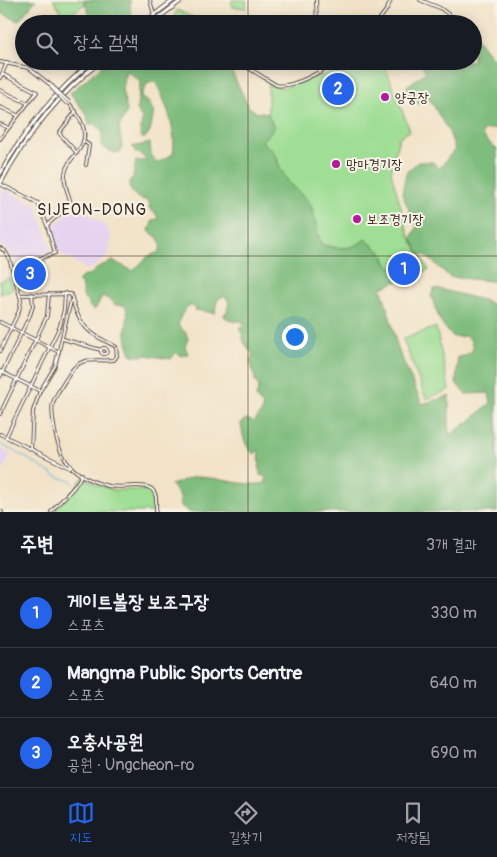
<!DOCTYPE html>
<html lang="ko">
<meta charset="utf-8">
<style>
body{margin:0;font-family:Pangolin,"Poor Story",sans-serif;background:#20242c;color:#f1f3f6}
.you{position:absolute;left:294px;top:336px;width:18px;height:18px;margin:-12px;border:4px solid #fff;border-radius:50%;background:#1a73e8;box-shadow:0 0 0 8px #1a73e833}
.badge{display:grid;place-items:center;width:32px;height:32px;border-radius:50%;background:#2563eb;color:#fff;font-size:16px;font-weight:700}
.pin{position:absolute;translate:-50% -50%;border:2px solid #fff;box-shadow:0 1px 5px #0006}
.list{margin:0;padding:0;list-style:none}
h2{display:flex;justify-content:space-between;align-items:center;height:65px;margin:0;padding:0 20px;font-size:21px}
h2 small{font-size:16px;font-weight:400;color:#9ea1a6}
.list li{display:grid;grid-template-columns:32px 1fr auto;gap:15px;align-items:center;box-sizing:border-box;height:70px;padding:0 20px;border-top:1px solid #363941}
.list b{display:block;font-size:19px;white-space:nowrap}
.list p{margin:0;font-size:16px;white-space:nowrap;color:#9ea1a6}
.list em{font-size:16px;font-style:normal;color:#9ea1a6}
.icon{flex:none;width:28px;height:28px;fill:none;stroke:currentColor;stroke-width:2;stroke-linecap:round;stroke-linejoin:round}
.map{position:relative;flex:none;width:497px;height:512px;overflow:hidden}
.search{position:absolute;background:#171b24;box-shadow:0 2px 12px #0003;left:15px;right:15px;top:15px;height:55px;display:flex;align-items:center;gap:12px;box-sizing:border-box;padding:0 18px;border-radius:28px;color:#9ea1a6;font-size:19px}
.sheet{height:275px;background:#171b24}
nav{display:flex;justify-content:space-around;align-items:center;box-sizing:border-box;height:70px;border-top:1px solid #363941;background:#171b24;font-size:14px;color:#9ea1a6}
nav a{display:grid;justify-items:center;gap:2px}
nav .on{color:#2563eb}
.map>svg:first-child{display:block}
</style>
<div class="map">
<svg width="497" height="512" viewBox="0 0 497 512">
<rect width="100%" height="100%" fill="#f7f3e8"/>
<filter id="ink" filterUnits="userSpaceOnUse"><feTurbulence type="fractalNoise" baseFrequency=".02" numOctaves="2"/><feDisplacementMap in="SourceGraphic" scale="10" xChannelSelector="R" yChannelSelector="G"/><feConvolveMatrix kernelMatrix="1 2 1 2 8 2 1 2 1" color-interpolation-filters="sRGB"/></filter>
<filter id="wash" filterUnits="userSpaceOnUse"><feTurbulence type="fractalNoise" baseFrequency=".0096" numOctaves="4" result="noise"/><feDisplacementMap in="SourceGraphic" scale="20" xChannelSelector="R" yChannelSelector="G"/><feGaussianBlur stdDeviation="1.12" result="paint"/><feColorMatrix in="noise" values="0 0 0 0 0 0 0 0 0 0 0 0 0 0 0 0 0 1.4 0 .05"/><feComposite in="paint" operator="in"/></filter>
<g filter="url(#wash)">
<rect width="100%" height="100%" fill="#f2e3c8"/>
<g fill="#e6d3f0">
<path d="M 6,190 L 36,205 L 51,248 L 49,252 L 18,263 L 15,261 L 8,251 L 0,245 L 0,196 L 2,191 Z"/>
<path d="M 76,205 L 106,226 L 111,237 L 108,256 L 90,269 L 87,269 L 59,253 L 51,230 L 52,227 Z"/>
<path d="M 0,449 L 11,454 L 0,477 Z"/>
</g>
<g fill="#9fde94" stroke="#6d8459">
<path d="M 53,0 L 83,0 L 85,4 L 65,18 Z"/>
<path d="M 232,0 L 246,0 L 246,8 L 232,7 Z"/>
<path d="M 177,10 L 192,17 L 189,24 L 174,17 Z"/>
<path d="M 344,61 L 383,61 L 410,131 L 399,137 L 391,172 L 409,236 L 429,270 L 405,278 L 386,263 L 383,254 L 365,239 C 353,251 335,249 321,244 L 317,232 L 312,208 L 307,201 L 290,184 L 280,170 L 277,157 L 262,141 L 274,128 L 268,114 L 268,84 L 282,88 L 326,74 Z"/>
<path d="M 46,259 L 40,276 L 38,278 L 35,276 L 29,282 L 26,283 L 22,290 L 17,272 L 19,268 Z"/>
<path d="M 10,278 L 13,289 L 0,294 L 0,281 Z"/>
<path d="M 436,327 L 449,390 L 426,399 L 403,339 Z"/>
<path d="M 85,478 L 98,485 L 114,490 L 149,490 L 153,497 L 154,512 L 53,512 C 61,500 76,491 81,479 Z"/>
</g>
<g fill="#7fbd7e" stroke="#5d744e">
<path d="M 0,0 L 36,0 L 18,21 L 0,12 Z"/>
<path d="M 84,0 L 130,0 L 131,18 L 129,24 L 93,24 Z"/>
<path d="M 473,33 L 493,59 L 497,68 L 497,128 L 484,130 L 482,135 L 497,150 L 497,284 L 492,281 L 450,277 L 425,255 L 419,254 L 411,238 L 417,227 L 402,194 L 406,173 L 418,162 L 433,162 L 439,169 L 455,149 L 449,132 L 429,98 L 418,104 L 408,95 L 407,86 L 426,72 L 422,65 L 401,61 L 473,61 Z"/>
<path d="M 109,61 L 227,61 L 248,106 L 257,113 L 263,112 L 268,114 L 274,128 L 262,141 L 267,147 L 270,147 C 279,160 281,174 291,185 C 298,193 309,199 312,209 C 316,221 317,232 321,244 C 335,249 353,251 365,239 L 383,254 L 386,263 L 405,278 L 381,288 L 388,310 L 398,349 L 422,404 L 449,396 L 449,436 L 472,419 L 491,403 L 489,393 L 465,394 L 456,383 L 458,357 L 465,356 L 473,350 L 471,340 L 465,336 L 453,337 L 441,323 L 431,295 L 434,289 L 439,289 L 486,301 L 497,307 L 497,512 L 189,512 L 181,506 L 180,496 L 171,485 C 179,483 189,477 197,477 C 217,477 249,488 266,483 L 266,477 L 260,475 C 259,466 260,459 259,450 L 254,454 C 245,447 242,435 241,423 L 246,419 L 254,422 L 261,413 L 263,406 L 256,397 L 259,386 L 256,383 L 250,360 L 253,355 L 244,342 L 242,333 L 239,329 L 245,324 L 241,321 L 231,321 L 224,316 L 224,314 L 227,312 L 229,302 L 225,296 C 216,297 216,305 215,313 L 195,310 L 196,308 L 193,306 L 188,306 C 182,312 180,317 178,325 L 186,333 L 188,339 L 185,346 L 188,354 L 181,356 L 176,352 L 171,359 L 146,355 L 140,356 L 132,355 C 128,348 125,336 126,328 C 127,319 130,313 124,305 L 115,305 L 111,300 L 102,296 L 96,308 L 93,310 L 90,307 L 89,303 L 84,299 L 81,283 L 77,282 L 82,277 L 93,273 L 98,267 L 113,261 L 133,271 L 147,257 L 159,252 L 161,245 L 158,238 L 149,231 L 153,220 L 158,219 L 157,215 L 149,208 L 150,204 L 147,200 C 137,200 134,195 129,187 L 130,180 L 133,178 L 136,161 L 147,161 L 140,153 L 135,153 L 135,149 L 132,147 L 150,143 L 151,154 L 157,163 L 173,154 C 177,130 166,102 155,81 L 147,84 L 140,97 L 148,102 L 154,112 L 150,131 L 144,139 L 140,136 L 142,120 L 137,108 L 140,81 L 126,70 L 122,90 L 127,111 L 119,128 L 122,147 L 120,152 L 115,153 L 102,147 L 102,131 L 93,123 L 89,125 L 87,115 L 70,93 L 103,65 L 107,65 L 110,63 Z"/>
</g>
<g fill="none" stroke-linecap="round" stroke-linejoin="round">
<path stroke="#5bb5d8" stroke-width="1" d="M 0,444 L 25,457 L 57,477 L 72,481 L 74,484"/>
</g>
</g>
<g filter="url(#ink)">
<g fill="none" stroke-linecap="round" stroke-linejoin="round">
<g stroke="#564638" stroke-width="4">
<g id="street">
<path d="M 150,0 L 154,15"/>
<path d="M 316,0 L 317,24"/>
<path d="M 420,0 L 440,8 L 460,23"/>
<path d="M 160,17 L 171,24"/>
<path d="M 376,24 L 387,9 L 391,0"/>
<path d="M 237,61 L 276,85 C 292,89 324,70 337,61"/>
<path d="M 319,61 L 320,73"/>
<path d="M 322,61 L 331,65"/>
<path d="M 0,62 L 29,68 L 52,86"/>
<path d="M 0,78 L 7,63"/>
<path d="M 0,90 L 27,103"/>
<path d="M 0,107 L 17,115"/>
<path d="M 76,111 L 59,133 L 77,153"/>
<path d="M 0,124 L 7,127"/>
<path d="M 0,139 L 37,92 L 2,74"/>
<path d="M 83,141 L 89,145 L 86,165"/>
<path d="M 0,184 L 38,203 L 47,225 L 55,253 L 13,268"/>
<path d="M 47,225 L 71,204 C 69,193 63,186 65,174 C 66,164 73,158 78,151 C 92,134 80,117 69,103"/>
<path d="M 0,248 L 5,251 L 9,258 L 21,300 L 19,311 L 0,351"/>
<path d="M 20,295 L 71,294 C 74,308 79,324 92,333 C 99,339 109,342 116,347 L 117,356 L 114,360 C 95,362 81,355 70,373 C 64,383 56,393 53,403 C 51,410 53,418 54,426 C 59,460 73,477 108,486 C 120,489 140,483 150,488 C 158,492 156,504 156,512"/>
<path d="M 0,322 L 59,352"/>
<path d="M 63,339 L 101,350"/>
<circle cx="104" cy="351" r="3"/>
<path d="M 0,371 L 40,391"/>
<path d="M 0,377 L 30,315 L 33,306 L 32,294"/>
<path d="M 0,414 L 47,316 L 49,294"/>
<path d="M 0,434 L 70,468"/>
<path d="M 6,437 L 60,326 L 64,309 L 65,293"/>
<path d="M 31,449 L 33,411 L 40,391 L 55,366 L 71,301"/>
<path d="M 0,511 L 2,512"/>
<path d="M 51,512 C 61,499 76,489 82,474"/>
</g>
</g>
<g stroke="#564638" stroke-width="5">
<g id="secondary">
<path d="M 142,24 L 174,0"/>
<path d="M 150,24 L 182,0"/>
<path d="M 0,174 C 24,131 55,92 93,61"/>
<path d="M 0,184 C 25,136 58,95 101,61"/>
</g>
</g>
<use href="#street" stroke="#fff" stroke-width="2"/>
<use href="#secondary" stroke="#fff" stroke-width="3"/>
<g stroke="#564638" stroke-width="4" stroke-linecap="butt">
<g id="street-bridge">
<path d="M 52,86 L 69,102"/>
<path d="M 51,87 L 67,104"/>
</g>
</g>
<use href="#street-bridge" stroke="#fff" stroke-width="2"/>
</g>
</g>
<path fill="none" stroke="#3b2a1e" stroke-width="1" stroke-opacity="0.55" d="M 248,0 L 248,24M 248,61 L 248,512M 0,256 L 497,256"/>
<g fill="#b5179e" stroke="#f7f3e8" stroke-width="2">
<circle cx="385" cy="97" r="5"/>
<circle cx="336" cy="164" r="5"/>
<circle cx="357" cy="219" r="5"/>
</g>
<g text-anchor="middle" dominant-baseline="central" stroke-width="4" stroke-linejoin="round" paint-order="stroke">
<g font-size="14" fill="#3b2a1e" stroke="#f7f3e8" text-anchor="start">
<text x="395" y="97">양궁장</text>
<text x="346" y="164">망마경기장</text>
<text x="367" y="219">보조경기장</text>
</g>
<g font-size="16" letter-spacing="1" fill="#3b2a1e" stroke="#f7f3e8">
<text x="92" y="210">SIJEON-DONG</text>
</g>
</g>
</svg>
<div class="you"></div>
<div class="pin badge" style="left:404px;top:269px">1</div>
<div class="pin badge" style="left:338px;top:89px">2</div>
<div class="pin badge" style="left:30px;top:274px">3</div>
<div class="search"><svg class="icon" aria-label="search" viewBox="0 0 24 24"><circle cx="10" cy="10" r="6"/><path d="M15 15l6 6"/></svg>장소 검색</div>
</div>
<section class="sheet">
<h2>주변<small>3개 결과</small></h2>
<ul class="list">
<li><span class="badge">1</span><div><b>게이트볼장 보조구장</b><p>스포츠</p></div><em>330 m</em></li>
<li><span class="badge">2</span><div><b>Mangma Public Sports Centre</b><p>스포츠</p></div><em>640 m</em></li>
<li><span class="badge">3</span><div><b>오충사공원</b><p>공원 · Ungcheon-ro</p></div><em>690 m</em></li>
</ul>
</section>
<nav>
<a class="on"><svg class="icon" aria-label="map" viewBox="0 0 24 24"><path d="M3 6l6-2 6 2 6-2v14l-6 2-6-2-6 2zM9 4v14M15 6v14"/></svg>지도</a>
<a><svg class="icon" aria-label="directions" viewBox="0 0 24 24"><path d="M12 3l9 9-9 9-9-9zM9 14v-3h6M13 9l2 2-2 2"/></svg>길찾기</a>
<a><svg class="icon" aria-label="saved" viewBox="0 0 24 24"><path d="M7 4h10v16l-5-4-5 4z"/></svg>저장됨</a>
</nav>
